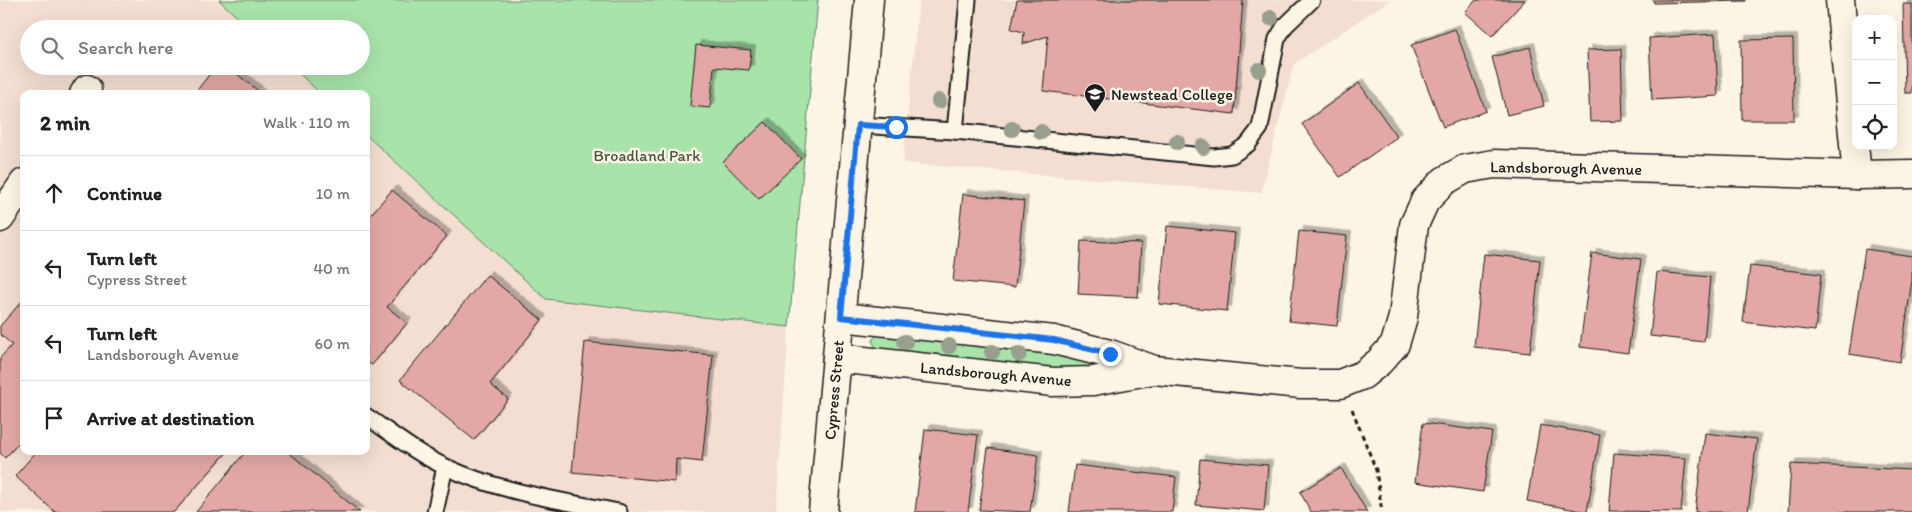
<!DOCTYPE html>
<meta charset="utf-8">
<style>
body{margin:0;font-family:Itim,sans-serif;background:#f6f6f6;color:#202124}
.controls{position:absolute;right:15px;top:15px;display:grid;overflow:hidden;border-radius:10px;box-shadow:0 5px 20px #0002}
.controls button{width:45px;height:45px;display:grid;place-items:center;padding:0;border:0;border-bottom:1px solid #e0e0e0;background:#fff;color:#202124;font:25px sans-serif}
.stop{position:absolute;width:15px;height:15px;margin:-11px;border:4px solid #1a73e8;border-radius:50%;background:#fff}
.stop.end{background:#1a73e8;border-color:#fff;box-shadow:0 1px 5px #0008}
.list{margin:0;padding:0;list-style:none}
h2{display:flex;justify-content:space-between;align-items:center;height:65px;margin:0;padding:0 20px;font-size:21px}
h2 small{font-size:16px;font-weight:400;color:#757577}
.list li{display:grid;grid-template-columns:32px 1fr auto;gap:15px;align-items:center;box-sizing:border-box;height:75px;padding:0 20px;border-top:1px solid #e0e0e0}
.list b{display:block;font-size:19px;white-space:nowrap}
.list p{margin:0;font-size:16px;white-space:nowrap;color:#757577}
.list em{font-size:16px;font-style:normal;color:#757577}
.icon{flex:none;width:28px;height:28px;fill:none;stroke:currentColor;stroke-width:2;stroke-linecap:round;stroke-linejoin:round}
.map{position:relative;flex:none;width:1912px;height:512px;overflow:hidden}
.search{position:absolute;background:#fff;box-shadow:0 5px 20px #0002;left:20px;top:20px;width:350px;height:55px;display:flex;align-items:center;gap:12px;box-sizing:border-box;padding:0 18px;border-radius:28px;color:#757577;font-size:19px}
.panel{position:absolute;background:#fff;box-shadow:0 5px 20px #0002;left:20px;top:90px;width:350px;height:365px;border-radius:10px}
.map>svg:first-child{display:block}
</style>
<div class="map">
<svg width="1912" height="512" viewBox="0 0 1912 512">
<defs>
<filter id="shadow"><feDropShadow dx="4.5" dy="-4.5" stdDeviation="0" flood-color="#0004"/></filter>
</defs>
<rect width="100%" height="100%" fill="#fcf5e5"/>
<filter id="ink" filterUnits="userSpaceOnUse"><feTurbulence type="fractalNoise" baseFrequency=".02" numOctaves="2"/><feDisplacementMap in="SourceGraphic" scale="10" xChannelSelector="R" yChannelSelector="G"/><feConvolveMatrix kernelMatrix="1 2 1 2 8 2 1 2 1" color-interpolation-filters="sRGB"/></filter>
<g filter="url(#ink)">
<g fill="#f4ded2">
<path d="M 0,0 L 220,0 L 251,29 L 29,29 L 29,66 L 292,66 L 322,94 L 24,94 L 24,451 L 366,451 L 366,135 L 546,299 L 789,327 L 776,512 L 0,512 Z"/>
<path d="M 919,0 L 1390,0 L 1294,64 L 1261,193 L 903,163 Z"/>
</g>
<g fill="#a8e3a9" stroke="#628062">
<path d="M 219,0 L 818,0 L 789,327 L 546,299 L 366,135 L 366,94 L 321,94 L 291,66 L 361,66 L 361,29 L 250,29 Z"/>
<path d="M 878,332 L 1025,345 L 1103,365 L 1061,369 L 952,360 L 883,352 L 876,348 L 872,341 Z"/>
</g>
<g fill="#e3a8a5" stroke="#1c1c1c" filter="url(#shadow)">
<path d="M 1017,0 L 1243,0 L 1234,114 L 1043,91 L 1048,36 L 1023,44 L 1024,32 L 1011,29 Z"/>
<path d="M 1476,0 L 1525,0 L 1492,36 L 1465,12 Z"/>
<path d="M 1653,0 L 1746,0 L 1746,1 L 1654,3 Z"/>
<path d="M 1903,4 L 1912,4 L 1912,93 L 1905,93 Z"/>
<path d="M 1455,29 L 1486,111 L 1443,127 L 1411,45 Z"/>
<path d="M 1715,34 L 1718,96 L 1652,100 L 1649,38 Z"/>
<path d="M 1793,39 L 1794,120 L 1742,120 L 1741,40 Z"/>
<path d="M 696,45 L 751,50 L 749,70 L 714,67 L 710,108 L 690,106 Z"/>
<path d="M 1530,47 L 1544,106 L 1507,115 L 1492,57 Z"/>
<path d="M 1621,49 L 1623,121 L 1590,122 L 1587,50 Z"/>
<path d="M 216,66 L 227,66 L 262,94 L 194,94 Z"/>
<path d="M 1359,83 L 1397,137 L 1340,177 L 1302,124 Z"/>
<path d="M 765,122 L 801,159 L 759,199 L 723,162 Z"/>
<path d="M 392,190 L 447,236 L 387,307 L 407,323 L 372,365 L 366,361 L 366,220 Z"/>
<path d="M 963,194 L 1024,201 L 1015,287 L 953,281 Z"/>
<path d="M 1167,226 L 1235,233 L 1227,311 L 1159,304 Z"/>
<path d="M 1299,231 L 1347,236 L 1337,326 L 1289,321 Z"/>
<path d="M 1081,241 L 1141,243 L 1138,297 L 1078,294 Z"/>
<path d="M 1865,249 L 1912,256 L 1912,280 L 1900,362 L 1849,354 Z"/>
<path d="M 1592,253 L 1641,259 L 1628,353 L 1580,347 Z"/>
<path d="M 1484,254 L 1540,260 L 1530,353 L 1474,347 Z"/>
<path d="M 1750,266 L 1821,274 L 1815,331 L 1743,322 Z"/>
<path d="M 1657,272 L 1710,277 L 1704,342 L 1650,336 Z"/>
<path d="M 487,275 L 542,320 L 490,384 L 508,399 L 474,440 L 400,380 Z"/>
<path d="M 24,299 L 24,437 L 5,458 L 0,453 L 0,358 L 12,345 L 0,334 L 0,326 Z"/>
<path d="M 585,342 L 713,355 L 702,462 L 676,459 L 675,482 L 572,472 Z"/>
<path d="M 1423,423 L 1492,432 L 1483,492 L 1415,482 Z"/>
<path d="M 1540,425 L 1600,435 L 1587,512 L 1527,501 Z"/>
<path d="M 925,429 L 978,435 L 968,512 L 915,512 Z"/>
<path d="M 1705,433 L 1757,439 L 1748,512 L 1695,512 Z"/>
<path d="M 988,448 L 1038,455 L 1030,512 L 979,510 Z"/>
<path d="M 37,451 L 228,451 L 174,512 L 55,512 L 15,476 Z"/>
<path d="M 246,451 L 287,451 L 360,512 L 196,512 Z"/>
<path d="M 1614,453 L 1686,458 L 1681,512 L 1609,511 Z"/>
<path d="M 1200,459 L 1268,465 L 1264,511 L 1196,505 Z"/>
<path d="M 1791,464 L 1912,470 L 1912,512 L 1788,512 Z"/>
<path d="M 1075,465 L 1176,477 L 1172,512 L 1069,512 Z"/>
<path d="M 1341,468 L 1367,512 L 1311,512 L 1300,492 Z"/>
</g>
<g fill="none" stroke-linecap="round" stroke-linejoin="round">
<g stroke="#1c1c1c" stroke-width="19">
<g id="service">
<path d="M 858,125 L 955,131 L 1214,157 L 1232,155 L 1248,144 L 1260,128 L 1277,39 L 1285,26 L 1312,0"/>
<path d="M 955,131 L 968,0"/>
<path d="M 366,416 C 392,434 417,454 446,467 C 500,492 561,501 619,512"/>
<path d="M 435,512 L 445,467"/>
</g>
</g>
<g stroke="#1c1c1c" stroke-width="31">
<g id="minor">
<path d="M 1840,0 L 1857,175"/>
<path d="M 84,94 L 87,89"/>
<path d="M 0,218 L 24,183"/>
<path d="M 841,317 L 1054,340 L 1110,354 L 1154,370 L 1301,384 L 1340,384 L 1363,375 L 1379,362 L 1395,344 L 1403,317 L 1414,225 L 1425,201 L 1444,181 L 1465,169 L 1494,164 L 1857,175 L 1912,174"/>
<path d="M 837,358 L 1053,382 L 1093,381 L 1153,370"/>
<path d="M 823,512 L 869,0"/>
</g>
</g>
<path stroke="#1c1c1c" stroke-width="3" stroke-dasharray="5 4" stroke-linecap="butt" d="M 1352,409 L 1376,470 L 1382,512"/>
<use href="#service" stroke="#fcf5e5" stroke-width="15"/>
<use href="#minor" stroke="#fcf5e5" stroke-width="28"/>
</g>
<g fill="#989f8e">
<circle cx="1271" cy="18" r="8"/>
<circle cx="1259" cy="70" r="8"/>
<circle cx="939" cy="101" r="8"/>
<circle cx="1012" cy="129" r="8"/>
<circle cx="1041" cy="132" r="8"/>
<circle cx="1177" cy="142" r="8"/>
<circle cx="1203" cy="147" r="8"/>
<circle cx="905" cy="342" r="8"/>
<circle cx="949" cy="346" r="8"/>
<circle cx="992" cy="352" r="8"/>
<circle cx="1019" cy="354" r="8"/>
</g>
</g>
<g fill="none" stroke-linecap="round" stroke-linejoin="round" filter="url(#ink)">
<path stroke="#1a73e8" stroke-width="6" d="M 896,127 L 858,125 L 841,317 L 1054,340 L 1110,354"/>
</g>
<defs>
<g id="school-pin" transform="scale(1.125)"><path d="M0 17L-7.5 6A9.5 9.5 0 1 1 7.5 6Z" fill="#1c1c1c" stroke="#fcf5e5"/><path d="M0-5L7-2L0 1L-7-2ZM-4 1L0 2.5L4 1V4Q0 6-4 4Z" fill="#fff"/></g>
</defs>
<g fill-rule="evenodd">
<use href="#school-pin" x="1095" y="94"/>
</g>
<g text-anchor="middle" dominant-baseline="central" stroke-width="5" stroke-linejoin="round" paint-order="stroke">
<g font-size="16" fill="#1c1c1c" stroke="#fcf5e5" text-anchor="start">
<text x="1111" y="94">Newstead College</text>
</g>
<g font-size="16" fill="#465846" stroke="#fcf5e5">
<text x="647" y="155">Broadland Park</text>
</g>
<g font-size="16" fill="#1c1c1c" stroke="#fcf5e5">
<text transform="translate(1566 168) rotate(1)">Landsborough Avenue</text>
<text transform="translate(996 374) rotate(5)">Landsborough Avenue</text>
<text transform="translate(834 390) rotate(-85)">Cypress Street</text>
</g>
</g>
</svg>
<div class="controls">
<button>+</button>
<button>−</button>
<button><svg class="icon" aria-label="locate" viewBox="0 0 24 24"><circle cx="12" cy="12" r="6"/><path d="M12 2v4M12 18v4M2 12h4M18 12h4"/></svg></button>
</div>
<div class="stop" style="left:896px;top:127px"></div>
<div class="stop end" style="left:1110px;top:354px"></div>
<div class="search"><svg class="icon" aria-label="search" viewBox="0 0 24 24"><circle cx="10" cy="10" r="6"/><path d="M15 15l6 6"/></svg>Search here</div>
<section class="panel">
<h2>2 min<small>Walk · 110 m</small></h2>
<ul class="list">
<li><svg class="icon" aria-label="ahead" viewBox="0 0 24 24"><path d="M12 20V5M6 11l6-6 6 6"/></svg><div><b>Continue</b></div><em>10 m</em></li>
<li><svg class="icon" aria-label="left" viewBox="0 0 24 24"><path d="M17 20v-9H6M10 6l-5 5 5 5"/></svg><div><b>Turn left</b><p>Cypress Street</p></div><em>40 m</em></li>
<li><svg class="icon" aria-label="left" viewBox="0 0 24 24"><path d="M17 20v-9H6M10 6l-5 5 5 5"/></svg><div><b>Turn left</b><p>Landsborough Avenue</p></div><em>60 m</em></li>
<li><svg class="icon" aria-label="arrive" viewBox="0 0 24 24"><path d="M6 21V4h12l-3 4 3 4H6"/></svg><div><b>Arrive at destination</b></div></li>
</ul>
</section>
</div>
